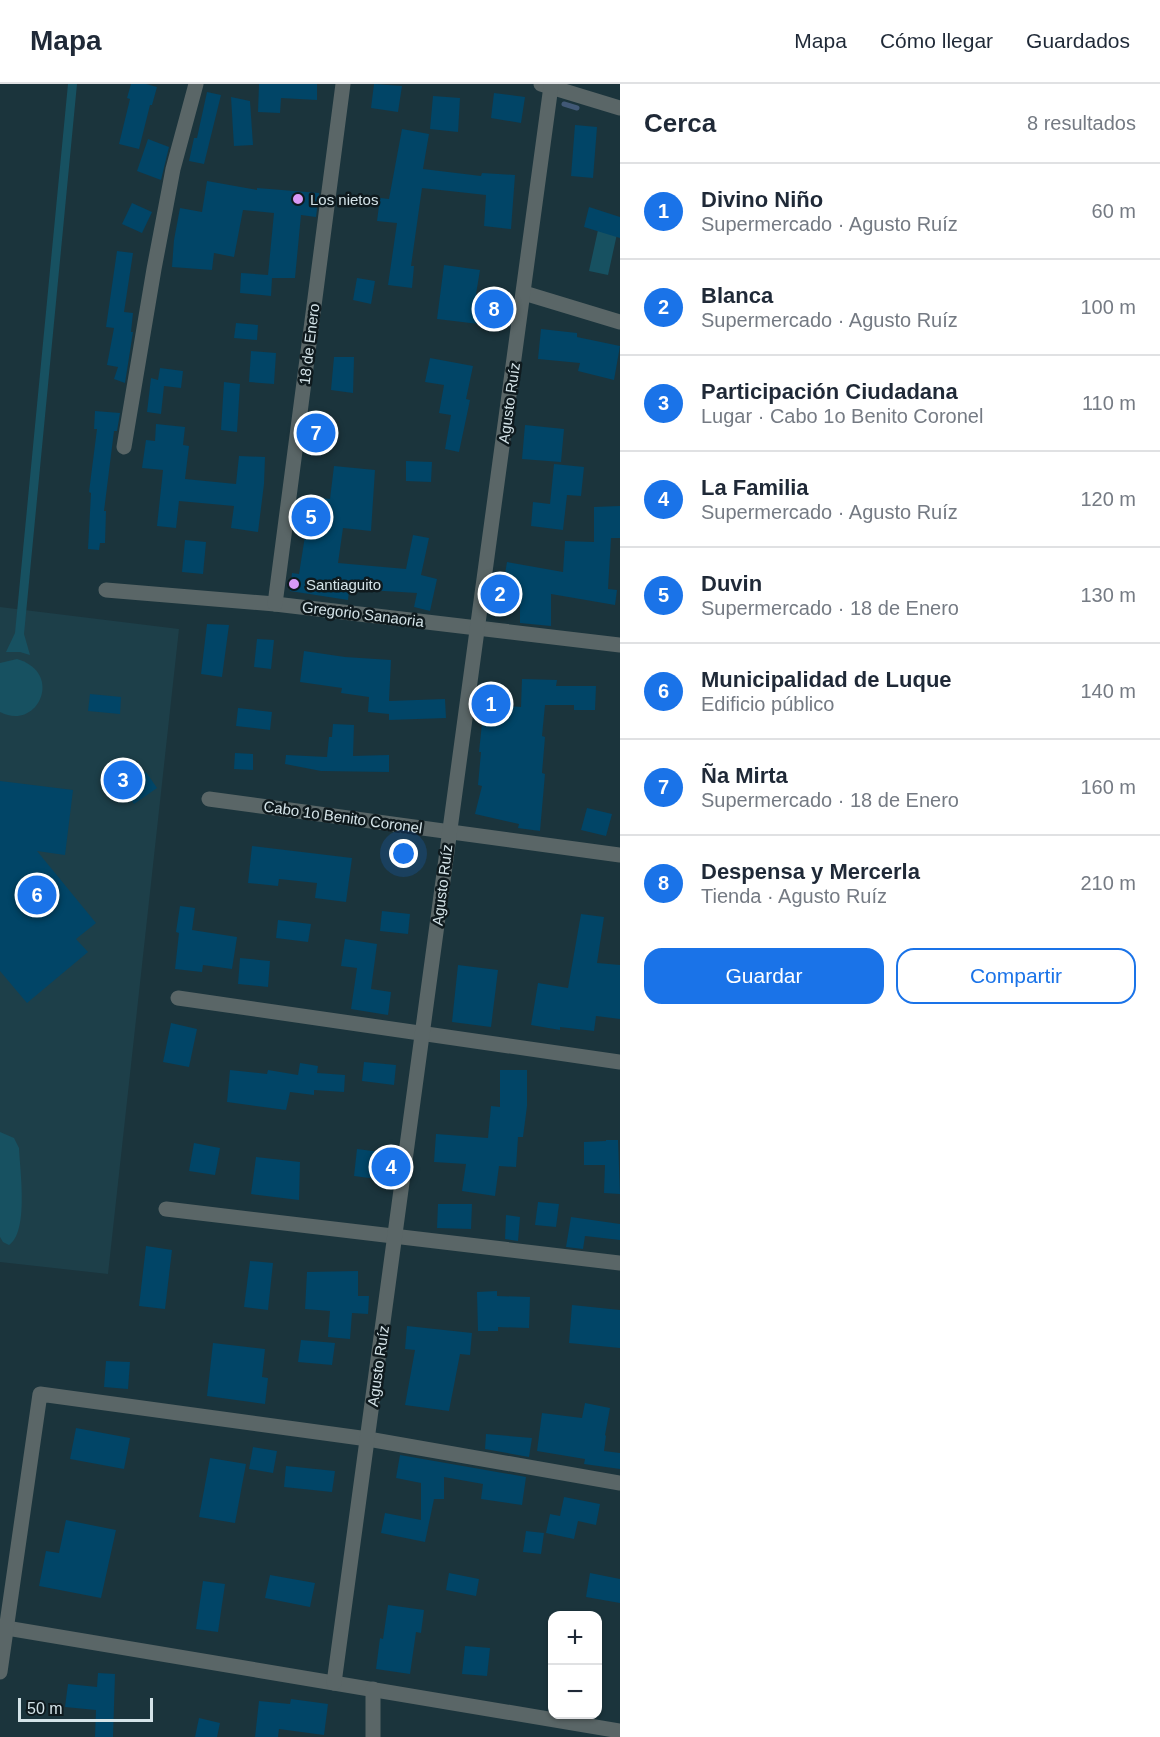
<!DOCTYPE html>
<html lang="es">
<meta charset="utf-8">
<style>
body{margin:0;font-family:Helvetica,sans-serif;background:#f6f6f7;color:#1f2937}
.controls{position:absolute;right:18px;bottom:18px;display:grid;overflow:hidden;border-radius:12px;box-shadow:0 2px 4px #0004}
.controls button{width:54px;height:54px;display:grid;place-items:center;padding:0;border:0;border-bottom:2px solid #e0e1e3;background:#fff;color:#1f2937;font:30px sans-serif}
.scale{position:absolute;left:18px;bottom:15px;width:135px;box-sizing:border-box;padding-left:6px;border:3px solid #d4e3e8;border-top:0;font-size:16px;line-height:21px;white-space:nowrap;color:#d4e3e8;-webkit-text-stroke:4px #0f1a1e;paint-order:stroke}
.you{position:absolute;left:404px;top:770px;width:21px;height:21px;margin:-15px;border:4px solid #fff;border-radius:50%;background:#1a73e8;box-shadow:0 0 0 9px #1a73e833}
.badge{display:grid;place-items:center;width:39px;height:39px;border-radius:50%;background:#1a73e8;color:#fff;font-size:20px;font-weight:700}
.pin{position:absolute;translate:-50% -50%;border:3px solid #fff;box-shadow:0 2px 6px #0006}
.list{margin:0;padding:0;list-style:none}
h2{display:flex;justify-content:space-between;align-items:center;height:78px;margin:0;padding:0 24px;font-size:26px}
h2 small{font-size:20px;font-weight:400;color:#747a83}
.list li{display:grid;grid-template-columns:39px 1fr auto;gap:18px;align-items:center;box-sizing:border-box;height:96px;padding:0 24px;border-top:2px solid #e0e1e3}
.list b{display:block;font-size:22px;white-space:nowrap}
.list p{margin:0;font-size:20px;white-space:nowrap;color:#747a83}
.list em{font-size:20px;font-style:normal;color:#747a83}
.actions{display:flex;gap:12px;padding:18px 24px}
.actions a{flex:1;padding:14px 0;border:2px solid #1a73e8;border-radius:18px;text-align:center;font-size:21px;color:#1a73e8}
.actions .main{background:#1a73e8;color:#fff}
.map{position:relative;flex:none;width:620px;height:1653px;overflow:hidden}
header{display:flex;align-items:center;gap:36px;box-sizing:border-box;height:84px;padding:0 30px;background:#fff;border-bottom:2px solid #e0e1e3}
header strong{font-size:28px}
nav{display:flex;gap:33px;margin-inline-start:auto;font-size:21px}
main{display:flex}
aside{flex:1;background:#fff}
.map>svg:first-child{display:block}
</style>
<header>
<strong>Mapa</strong>
<nav><a>Mapa</a><a>Cómo llegar</a><a>Guardados</a></nav>
</header>
<main>
<div class="map">
<svg width="620" height="1653" viewBox="0 0 620 1653">
<rect width="100%" height="100%" fill="#1b343c"/>
<path fill="#1d3f49" d="M 0,523 L 179,545 L 108,1190 L 0,1178 Z"/>
<g fill="#175161">
<path d="M 68,0 L 77,0 L 24,550 L 30,571 L 20,568 L 6,568 L 15,549 Z"/>
<path d="M 598,146 L 617,150 L 608,191 L 589,187 Z"/>
<path d="M 17,575 C 65,589 37,648 0,628 L 0,579 Z"/>
<path d="M 0,1048 L 14,1054 L 19,1064 C 20,1087 29,1148 9,1161 L 3,1158 L 0,1153 Z"/>
</g>
<g fill="none" stroke-linecap="round" stroke-linejoin="round">
<path stroke="#415876" stroke-width="5" d="M 564,20 L 577,24"/>
</g>
<g fill="#014567">
<path d="M 131,0 L 146,0 L 157,3 L 152,21 L 150,21 L 139,65 L 119,60 L 130,15 L 127,14 Z"/>
<path d="M 259,0 L 317,0 L 317,16 L 281,14 L 280,29 L 258,28 Z"/>
<path d="M 374,0 L 402,2 L 398,28 L 371,24 Z"/>
<path d="M 207,8 L 221,11 L 204,80 L 189,77 L 194,54 L 197,54 Z"/>
<path d="M 494,9 L 525,13 L 521,39 L 491,34 Z"/>
<path d="M 433,12 L 460,14 L 458,48 L 430,45 Z"/>
<path d="M 231,13 L 250,17 L 253,61 L 234,62 Z"/>
<path d="M 575,41 L 597,43 L 593,94 L 571,92 Z"/>
<path d="M 402,45 L 429,50 L 423,85 L 481,92 L 482,89 L 515,91 L 511,145 L 484,142 L 486,111 L 422,104 L 411,182 L 414,182 L 412,204 L 388,201 L 397,139 L 377,137 L 380,114 L 389,115 Z"/>
<path d="M 148,55 L 169,63 L 161,96 L 137,87 Z"/>
<path d="M 207,97 L 257,106 L 257,104 L 319,109 L 316,133 L 301,131 L 295,194 L 272,194 L 271,212 L 240,209 L 241,189 L 268,191 L 274,129 L 243,126 L 234,173 L 214,169 L 212,186 L 172,183 L 174,156 L 180,124 L 202,128 Z"/>
<path d="M 132,119 L 152,128 L 142,149 L 122,140 Z"/>
<path d="M 589,123 L 620,133 L 620,154 L 584,143 Z"/>
<path d="M 117,167 L 133,169 L 124,228 L 133,229 L 131,248 L 133,248 L 125,299 L 114,295 L 118,283 L 107,281 L 114,244 L 106,243 Z"/>
<path d="M 444,181 L 480,186 L 476,210 L 509,215 L 505,240 L 480,235 L 479,240 L 437,235 Z"/>
<path d="M 357,194 L 375,197 L 371,220 L 353,216 Z"/>
<path d="M 236,239 L 258,241 L 257,256 L 234,254 Z"/>
<path d="M 541,245 L 577,249 L 577,253 L 620,262 L 614,296 L 578,287 L 580,279 L 538,275 Z"/>
<path d="M 251,267 L 276,269 L 274,300 L 249,298 Z"/>
<path d="M 334,273 L 354,273 L 353,309 L 331,306 Z"/>
<path d="M 430,274 L 473,282 L 466,315 L 470,316 L 459,368 L 445,365 L 451,331 L 439,329 L 444,301 L 425,298 Z"/>
<path d="M 160,284 L 183,287 L 181,304 L 164,302 L 161,330 L 147,328 L 151,294 L 158,296 Z"/>
<path d="M 224,298 L 240,300 L 237,348 L 221,346 Z"/>
<path d="M 95,327 L 120,329 L 117,347 L 114,347 L 104,427 L 106,427 L 105,459 L 100,459 L 99,466 L 88,465 L 91,409 L 89,408 L 97,345 L 94,345 Z"/>
<path d="M 156,340 L 185,343 L 183,361 L 189,362 L 185,395 L 236,400 L 239,372 L 265,373 L 264,400 L 258,448 L 231,444 L 234,422 L 179,417 L 176,444 L 157,442 L 163,386 L 142,384 L 146,356 L 155,357 Z"/>
<path d="M 525,341 L 564,345 L 561,378 L 522,375 Z"/>
<path d="M 406,377 L 432,378 L 431,398 L 406,397 Z"/>
<path d="M 554,380 L 584,383 L 581,412 L 567,411 L 563,446 L 531,442 L 533,418 L 550,420 Z"/>
<path d="M 334,382 L 375,386 L 371,447 L 343,444 L 338,479 L 406,485 L 413,451 L 429,454 L 421,491 L 437,495 L 430,527 L 414,523 L 417,509 L 368,506 L 368,508 L 349,507 L 348,516 L 290,507 L 292,489 L 299,490 L 305,452 L 316,454 L 321,414 L 330,415 Z"/>
<path d="M 620,422 L 620,454 L 611,454 L 608,505 L 617,506 L 615,521 L 551,510 L 551,542 L 520,539 L 520,505 L 503,502 L 507,478 L 563,488 L 565,457 L 594,458 L 594,423 Z"/>
<path d="M 185,456 L 206,458 L 203,490 L 182,488 Z"/>
<path d="M 207,540 L 229,541 L 222,593 L 201,590 Z"/>
<path d="M 257,555 L 274,556 L 271,585 L 254,583 Z"/>
<path d="M 304,567 L 345,573 L 391,576 L 389,617 L 445,615 L 446,634 L 389,636 L 389,630 L 368,628 L 369,613 L 341,609 L 342,604 L 300,598 Z"/>
<path d="M 522,595 L 557,596 L 556,602 L 596,602 L 595,626 L 574,626 L 574,621 L 545,621 L 542,652 L 545,653 L 542,689 L 545,690 L 540,747 L 518,744 L 519,740 L 475,730 L 482,702 L 478,701 L 481,668 L 479,668 L 484,620 L 521,623 Z"/>
<path d="M 90,610 L 121,613 L 120,630 L 88,627 Z"/>
<path d="M 238,624 L 272,628 L 270,646 L 236,642 Z"/>
<path d="M 333,640 L 354,641 L 353,672 L 389,671 L 389,688 L 321,687 L 285,680 L 286,671 L 327,673 L 329,653 L 332,653 Z"/>
<path d="M 235,669 L 253,670 L 253,686 L 234,685 Z"/>
<path d="M 134,680 L 142,690 L 146,688 L 157,704 L 134,720 L 116,693 Z"/>
<path d="M 0,697 L 73,706 L 65,771 L 37,767 L 96,839 L 76,855 L 88,868 L 27,919 L 0,887 Z"/>
<path d="M 587,724 L 612,730 L 606,752 L 581,746 Z"/>
<path d="M 252,762 L 352,774 L 346,818 L 315,814 L 317,799 L 279,795 L 278,802 L 248,799 Z"/>
<path d="M 180,822 L 195,824 L 192,846 L 237,853 L 232,885 L 203,881 L 202,888 L 175,885 L 179,849 L 176,848 Z"/>
<path d="M 382,827 L 410,830 L 408,850 L 380,847 Z"/>
<path d="M 581,830 L 604,833 L 597,879 L 620,881 L 620,935 L 596,932 L 594,947 L 560,943 L 560,946 L 531,941 L 538,899 L 568,904 Z"/>
<path d="M 278,836 L 311,840 L 308,858 L 276,854 Z"/>
<path d="M 345,855 L 377,860 L 371,905 L 391,908 L 388,931 L 351,925 L 357,884 L 341,882 Z"/>
<path d="M 240,874 L 270,877 L 268,903 L 238,900 Z"/>
<path d="M 458,881 L 498,886 L 491,943 L 452,938 Z"/>
<path d="M 171,939 L 197,945 L 189,983 L 163,978 Z"/>
<path d="M 364,978 L 396,981 L 394,1001 L 362,997 Z"/>
<path d="M 300,979 L 318,982 L 317,989 L 345,991 L 344,1008 L 314,1006 L 314,1011 L 290,1008 L 286,1026 L 227,1018 L 230,986 L 267,990 L 268,986 L 298,991 Z"/>
<path d="M 500,986 L 527,986 L 527,1022 L 523,1053 L 518,1053 L 516,1083 L 499,1082 L 495,1112 L 462,1107 L 466,1080 L 434,1078 L 436,1050 L 488,1054 L 491,1022 L 500,1023 Z"/>
<path d="M 606,1056 L 618,1056 L 620,1110 L 604,1109 L 605,1081 L 584,1081 L 584,1058 L 606,1057 Z"/>
<path d="M 194,1059 L 220,1064 L 215,1091 L 189,1087 Z"/>
<path d="M 357,1065 L 396,1070 L 392,1097 L 354,1092 Z"/>
<path d="M 256,1073 L 300,1078 L 299,1116 L 251,1110 Z"/>
<path d="M 538,1118 L 559,1120 L 556,1143 L 535,1141 Z"/>
<path d="M 438,1120 L 472,1120 L 471,1145 L 437,1144 Z"/>
<path d="M 506,1131 L 520,1133 L 518,1157 L 505,1155 Z"/>
<path d="M 571,1133 L 620,1140 L 620,1156 L 585,1152 L 583,1165 L 566,1163 Z"/>
<path d="M 146,1162 L 172,1166 L 165,1225 L 139,1222 Z"/>
<path d="M 250,1177 L 273,1179 L 268,1226 L 244,1223 Z"/>
<path d="M 358,1187 L 358,1212 L 369,1212 L 368,1230 L 352,1229 L 350,1255 L 328,1253 L 330,1227 L 305,1225 L 307,1188 Z"/>
<path d="M 497,1207 L 497,1212 L 530,1213 L 529,1244 L 498,1243 L 498,1247 L 478,1247 L 477,1208 Z"/>
<path d="M 572,1221 L 620,1226 L 620,1264 L 569,1259 Z"/>
<path d="M 407,1242 L 472,1249 L 470,1271 L 460,1270 L 449,1327 L 405,1321 L 415,1266 L 405,1265 Z"/>
<path d="M 301,1256 L 335,1259 L 332,1281 L 298,1278 Z"/>
<path d="M 213,1259 L 265,1265 L 262,1293 L 268,1294 L 265,1320 L 207,1312 Z"/>
<path d="M 106,1277 L 130,1278 L 128,1305 L 104,1303 Z"/>
<path d="M 585,1319 L 610,1324 L 605,1351 L 606,1352 L 604,1367 L 620,1369 L 620,1385 L 584,1380 L 585,1375 L 537,1367 L 542,1329 L 582,1334 Z"/>
<path d="M 76,1344 L 130,1354 L 124,1385 L 70,1375 Z"/>
<path d="M 486,1350 L 532,1354 L 529,1373 L 485,1365 Z"/>
<path d="M 253,1363 L 277,1367 L 273,1389 L 249,1385 Z"/>
<path d="M 400,1371 L 526,1393 L 522,1421 L 481,1415 L 483,1400 L 444,1393 L 444,1415 L 434,1415 L 425,1458 L 381,1449 L 385,1429 L 421,1436 L 421,1399 L 396,1394 Z"/>
<path d="M 210,1374 L 246,1380 L 235,1439 L 199,1433 Z"/>
<path d="M 286,1382 L 335,1387 L 332,1408 L 284,1403 Z"/>
<path d="M 564,1413 L 600,1420 L 596,1441 L 578,1437 L 574,1455 L 546,1449 L 550,1430 L 560,1432 Z"/>
<path d="M 66,1436 L 116,1446 L 101,1514 L 39,1502 L 46,1467 L 59,1469 Z"/>
<path d="M 526,1447 L 544,1449 L 541,1470 L 523,1468 Z"/>
<path d="M 449,1489 L 479,1495 L 476,1512 L 446,1506 Z"/>
<path d="M 590,1489 L 620,1495 L 620,1519 L 586,1513 Z"/>
<path d="M 270,1491 L 315,1499 L 310,1523 L 265,1514 Z"/>
<path d="M 203,1497 L 225,1500 L 218,1548 L 196,1545 Z"/>
<path d="M 388,1521 L 424,1526 L 421,1549 L 416,1548 L 410,1590 L 376,1585 L 380,1554 L 383,1555 Z"/>
<path d="M 465,1562 L 490,1564 L 487,1592 L 462,1590 Z"/>
<path d="M 98,1589 L 115,1590 L 113,1653 L 95,1653 L 96,1626 L 65,1623 L 68,1600 L 97,1603 Z"/>
<path d="M 291,1615 L 328,1620 L 324,1651 L 279,1645 L 278,1653 L 255,1653 L 259,1617 L 290,1620 Z"/>
<path d="M 199,1634 L 220,1639 L 217,1653 L 195,1653 Z"/>
</g>
<g fill="none" stroke-linecap="round" stroke-linejoin="round">
<g stroke="#5a6667" stroke-width="15">
<path d="M 541,0 L 620,24"/>
<path d="M 524,209 L 620,238"/>
<path d="M 124,363 L 154,185 L 173,85 L 196,0"/>
<path d="M 106,506 L 275,520 L 620,561"/>
<path d="M 275,520 L 343,0"/>
<path d="M 209,715 L 620,771"/>
<path d="M 178,914 L 620,978"/>
<path d="M 166,1125 L 620,1179"/>
<path d="M 0,1543 L 620,1647"/>
<path d="M 0,1588 L 40,1310 L 368,1355 L 620,1399"/>
<path d="M 334,1599 L 551,2"/>
<path d="M 373,1605 L 373,1653"/>
</g>
</g>
<g fill="#d99af7" stroke="#0f1a1e" stroke-width="2">
<circle cx="298" cy="115" r="6"/>
<circle cx="294" cy="500" r="6"/>
</g>
<g text-anchor="middle" dominant-baseline="central" stroke-width="5" stroke-linejoin="round" paint-order="stroke">
<g font-size="15" fill="#d4e3e8" stroke="#0f1a1e" text-anchor="start">
<text x="310" y="115">Los nietos</text>
<text x="306" y="500">Santiaguito</text>
</g>
<g font-size="15" fill="#d4e3e8" stroke="#0f1a1e">
<text transform="translate(309 260) rotate(-83)">18 de Enero</text>
<text transform="translate(509 319) rotate(-82)">Agusto Ruíz</text>
<text transform="translate(363 530) rotate(7)">Gregorio Sanaoria</text>
<text transform="translate(343 733) rotate(8)">Cabo 1o Benito Coronel</text>
<text transform="translate(442 801) rotate(-83)">Agusto Ruíz</text>
<text transform="translate(378 1282) rotate(-82)">Agusto Ruíz</text>
</g>
</g>
</svg>
<div class="controls">
<button>+</button>
<button>−</button>
</div>
<div class="scale">50 m</div>
<div class="you"></div>
<div class="pin badge" style="left:491px;top:620px">1</div>
<div class="pin badge" style="left:500px;top:510px">2</div>
<div class="pin badge" style="left:123px;top:696px">3</div>
<div class="pin badge" style="left:391px;top:1083px">4</div>
<div class="pin badge" style="left:311px;top:433px">5</div>
<div class="pin badge" style="left:37px;top:811px">6</div>
<div class="pin badge" style="left:316px;top:349px">7</div>
<div class="pin badge" style="left:494px;top:225px">8</div>
</div>
<aside>
<h2>Cerca<small>8 resultados</small></h2>
<ul class="list">
<li><span class="badge">1</span><div><b>Divino Niño</b><p>Supermercado · Agusto Ruíz</p></div><em>60 m</em></li>
<li><span class="badge">2</span><div><b>Blanca</b><p>Supermercado · Agusto Ruíz</p></div><em>100 m</em></li>
<li><span class="badge">3</span><div><b>Participación Ciudadana</b><p>Lugar · Cabo 1o Benito Coronel</p></div><em>110 m</em></li>
<li><span class="badge">4</span><div><b>La Familia</b><p>Supermercado · Agusto Ruíz</p></div><em>120 m</em></li>
<li><span class="badge">5</span><div><b>Duvin</b><p>Supermercado · 18 de Enero</p></div><em>130 m</em></li>
<li><span class="badge">6</span><div><b>Municipalidad de Luque</b><p>Edificio público</p></div><em>140 m</em></li>
<li><span class="badge">7</span><div><b>Ña Mirta</b><p>Supermercado · 18 de Enero</p></div><em>160 m</em></li>
<li><span class="badge">8</span><div><b>Despensa y Mercerla</b><p>Tienda · Agusto Ruíz</p></div><em>210 m</em></li>
</ul>
<div class="actions"><a class="main">Guardar</a><a>Compartir</a></div>
</aside>
</main>
